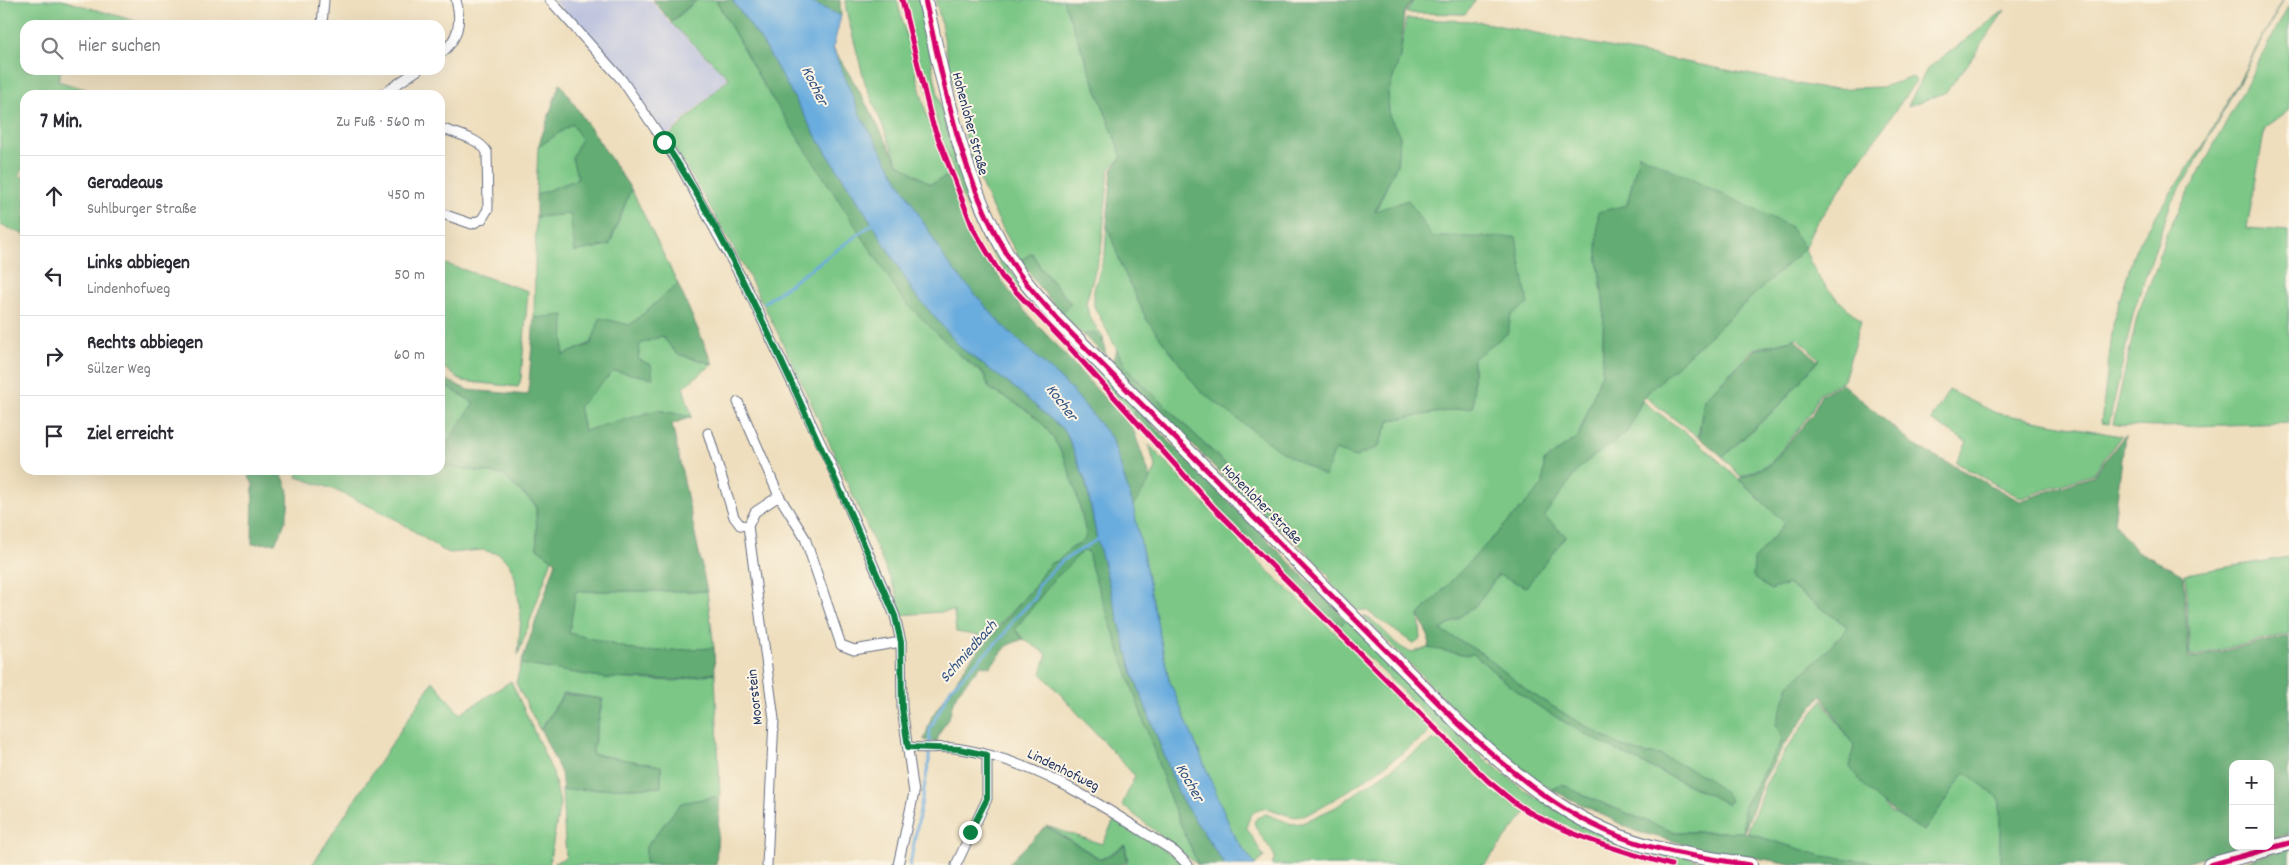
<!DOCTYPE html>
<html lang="de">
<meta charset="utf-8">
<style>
body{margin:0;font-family:Dekko,sans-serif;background:#f7f7f7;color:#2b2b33}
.controls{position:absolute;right:15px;bottom:15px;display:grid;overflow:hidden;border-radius:10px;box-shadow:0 5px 20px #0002}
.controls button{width:45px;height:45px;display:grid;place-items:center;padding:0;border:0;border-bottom:1px solid #e1e1e2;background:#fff;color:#2b2b33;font:25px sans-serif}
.stop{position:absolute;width:15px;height:15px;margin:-11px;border:4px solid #0b8043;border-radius:50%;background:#fff}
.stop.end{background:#0b8043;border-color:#fff;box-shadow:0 1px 5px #0008}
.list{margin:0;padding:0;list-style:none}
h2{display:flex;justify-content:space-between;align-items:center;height:65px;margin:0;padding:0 20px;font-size:21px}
h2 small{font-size:16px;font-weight:400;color:#7c7c81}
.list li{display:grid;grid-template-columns:32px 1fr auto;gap:15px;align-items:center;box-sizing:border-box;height:80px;padding:0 20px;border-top:1px solid #e1e1e2}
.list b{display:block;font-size:19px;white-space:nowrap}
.list p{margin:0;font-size:16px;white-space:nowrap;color:#7c7c81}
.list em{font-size:16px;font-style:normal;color:#7c7c81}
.icon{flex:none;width:28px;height:28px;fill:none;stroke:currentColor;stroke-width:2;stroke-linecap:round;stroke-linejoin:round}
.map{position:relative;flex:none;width:2289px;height:865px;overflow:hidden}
.search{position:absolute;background:#fff;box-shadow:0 5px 20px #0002;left:20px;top:20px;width:425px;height:55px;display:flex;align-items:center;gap:12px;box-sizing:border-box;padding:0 18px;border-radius:15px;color:#7c7c81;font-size:19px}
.panel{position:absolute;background:#fff;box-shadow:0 5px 20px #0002;left:20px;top:90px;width:425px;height:385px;border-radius:15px}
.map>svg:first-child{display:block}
</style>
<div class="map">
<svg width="2289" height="865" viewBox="0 0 2289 865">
<rect width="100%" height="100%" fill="#fcf5e5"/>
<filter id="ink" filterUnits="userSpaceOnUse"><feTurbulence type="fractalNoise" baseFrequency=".02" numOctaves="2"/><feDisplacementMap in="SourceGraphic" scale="10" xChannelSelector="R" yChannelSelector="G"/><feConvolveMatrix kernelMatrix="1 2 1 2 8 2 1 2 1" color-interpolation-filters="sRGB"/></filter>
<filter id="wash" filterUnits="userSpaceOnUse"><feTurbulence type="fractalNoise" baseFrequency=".0096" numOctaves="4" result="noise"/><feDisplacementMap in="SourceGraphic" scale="20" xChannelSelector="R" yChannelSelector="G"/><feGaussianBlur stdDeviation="1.12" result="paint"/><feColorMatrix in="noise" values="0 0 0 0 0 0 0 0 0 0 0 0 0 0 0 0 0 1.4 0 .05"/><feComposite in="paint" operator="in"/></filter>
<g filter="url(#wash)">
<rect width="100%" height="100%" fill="#eedebd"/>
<path fill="#bdc3de" d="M 553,0 L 651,0 L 670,23 L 728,78 L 666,137 L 620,71 Z"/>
<g fill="#7bc786" stroke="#4b7b72">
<path d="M 0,0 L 62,0 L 143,23 L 142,25 L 25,25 L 25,70 L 61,70 L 58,81 L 105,95 L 25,95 L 25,163 L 19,176 L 25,178 L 25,235 L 0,225 Z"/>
<path d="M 697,0 L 716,0 L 763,84 L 860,232 L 957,353 L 985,376 L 989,388 C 1002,396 1017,403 1029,412 C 1065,438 1077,492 1086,533 L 1085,539 L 1080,544 L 1071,548 L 1058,561 L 1051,563 L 1043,572 L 1035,586 L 988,637 L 956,632 L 954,611 L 900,615 L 897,594 C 827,439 762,280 667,138 L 729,78 L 671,23 Z"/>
<path d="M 846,0 L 897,0 L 929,124 L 948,176 L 930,184 L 898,163 L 865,83 L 846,10 Z"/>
<path d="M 904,0 L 920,0 C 934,71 944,147 976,212 C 1014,290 1076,347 1136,408 L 1133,416 L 1080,356 L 1030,305 L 985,243 L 964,201 L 944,145 L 913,41 Z"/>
<path d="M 936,0 L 1063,0 L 1122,157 L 1109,170 L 1101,250 L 1086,303 L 1089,316 L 1103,338 L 1103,342 L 1094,332 L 1083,335 L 1061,313 L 1071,303 L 1042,270 L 1032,253 L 1021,260 C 999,224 980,187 968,146 C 954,98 947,48 936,0 Z"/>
<path d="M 1414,0 L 1476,0 L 1465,14 L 1406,13 Z"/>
<path d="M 2283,0 L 2200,155 L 2171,203 L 2134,310 L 2109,424 L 2101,423 L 2114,318 L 2135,250 L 2165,201 L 2203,146 Z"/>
<path d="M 2289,5 L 2289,110 L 2265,128 L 2247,228 L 2289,231 L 2289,423 L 2161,427 L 2124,426 L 2113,424 L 2138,313 L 2157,266 L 2166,234 Z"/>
<path d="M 2005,10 L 1965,68 L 1945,93 L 1908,106 L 1927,69 Z"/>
<path d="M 1406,19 L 1475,21 L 1824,89 L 1882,87 L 1913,77 L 1916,81 L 1813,228 L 1805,248 C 1814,279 1838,300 1861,321 L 1844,380 L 1819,394 L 1810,414 L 1771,463 L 1741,477 L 1723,457 L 1780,405 L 1819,359 L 1798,338 L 1754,349 L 1704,399 L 1698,437 L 1644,396 L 1805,248 L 1639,155 L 1627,205 L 1597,252 L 1604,308 L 1602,373 L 1578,437 L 1544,461 L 1544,485 L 1419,615 L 1421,639 L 1414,644 L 1367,611 L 1357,610 L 1330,582 L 1329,575 L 1288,533 L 1287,523 L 1127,369 L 1094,306 L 1094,290 L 1105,254 L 1107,224 L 1121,265 L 1147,320 L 1335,450 L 1356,457 L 1378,447 L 1390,420 L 1473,407 L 1473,359 L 1507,333 L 1459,236 L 1432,237 L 1375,212 L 1397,164 L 1400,136 L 1389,116 L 1388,93 L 1400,57 Z"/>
<path d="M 572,124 L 582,138 L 572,158 L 578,179 L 536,195 L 538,147 Z"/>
<path d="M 631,189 L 678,284 L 630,325 L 562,356 L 563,316 L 534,318 L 536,217 L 570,214 L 609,246 Z"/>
<path d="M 440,262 L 528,291 L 521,379 L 518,387 L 462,381 L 440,365 Z"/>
<path d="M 662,336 L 677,354 L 713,364 L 683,387 L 692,417 L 658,410 L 584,431 L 579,406 L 614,371 L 638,360 L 640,343 Z"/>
<path d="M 448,387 L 474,403 L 440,454 L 440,410 Z"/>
<path d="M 1949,390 L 1996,413 L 2121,436 L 2093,474 L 2021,498 L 1956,463 L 1967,442 L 1931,420 Z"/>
<path d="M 1642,401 L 1702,445 L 1785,523 L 1754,560 L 1848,627 L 1823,655 L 1782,740 L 1744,806 L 1744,832 L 1673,832 L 1585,796 L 1562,784 L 1552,790 L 1504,756 L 1467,722 L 1363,616 C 1381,622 1390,642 1406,650 C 1413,654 1421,649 1428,648 C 1444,647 1458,656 1474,654 C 1495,673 1516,692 1540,707 C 1598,745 1665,773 1728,804 L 1660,755 L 1642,753 L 1621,746 L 1575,720 L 1529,692 L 1483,654 L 1441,630 L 1475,606 L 1582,465 L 1627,432 Z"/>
<path d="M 1149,445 L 1267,570 L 1343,640 L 1430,728 L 1425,736 C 1395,758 1365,781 1333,800 C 1323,806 1313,813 1302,816 C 1284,821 1263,796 1250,817 C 1248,822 1247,823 1247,828 L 1264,857 L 1255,865 L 1234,836 L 1169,680 L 1133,506 L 1156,469 Z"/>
<path d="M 440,465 L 503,475 L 536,506 L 537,548 L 552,559 L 518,655 L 521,617 L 515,577 L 509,563 L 499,554 L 482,550 L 450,553 L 440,549 L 399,521 L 371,507 L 333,489 L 297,477 L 299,470 L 440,470 Z"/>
<path d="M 1083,551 L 1088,551 L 1092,569 L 1171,801 L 1198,865 L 1122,805 L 1135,776 L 1041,673 L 1047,654 L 1023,639 L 1015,629 L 1052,582 Z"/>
<path d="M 2289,557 L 2289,634 L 2190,657 L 2185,574 Z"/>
<path d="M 575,591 L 707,591 L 714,648 L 642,652 L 569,633 Z"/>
<path d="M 1347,620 L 1472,749 L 1523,789 L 1558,811 L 1710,865 L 1683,865 L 1610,844 L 1580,832 L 1543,816 L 1502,788 L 1481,769 L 1338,627 Z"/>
<path d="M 521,664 L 606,678 L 676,681 L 715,673 L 720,796 L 681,803 L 646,847 L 646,865 L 562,865 L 555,862 L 566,858 L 562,790 L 661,787 L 661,766 L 592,754 L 603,699 L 564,693 L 540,730 L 516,683 Z"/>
<path d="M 433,681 L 460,714 L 511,681 L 553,773 L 560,803 L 549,865 L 507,865 L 495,862 L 487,865 L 312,865 Z"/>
<path d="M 1822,700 L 1854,746 L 1850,767 L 1889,811 L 1924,831 L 1965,771 L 2000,799 L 2000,865 L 1897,865 L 1822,856 L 1747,833 L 1766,783 L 1787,748 Z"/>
<path d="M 1433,740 L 1444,742 L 1486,785 L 1526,813 L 1484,865 L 1272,865 L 1275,857 C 1270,845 1258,835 1254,822 L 1257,818 L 1266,814 L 1292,824 L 1302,823 L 1336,807 Z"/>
<path d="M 1115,819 L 1174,856 L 1183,865 L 1124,865 L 1128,860 L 1125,845 L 1101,859 L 1046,826 L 1102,844 Z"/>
</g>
<g fill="#64ac73" stroke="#406e68">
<path d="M 653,0 L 696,0 L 671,22 Z"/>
<path d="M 716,0 L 732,0 L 763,43 L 816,136 L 872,223 L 914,293 L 1016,389 L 1066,432 L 1086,482 L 1097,539 L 1133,674 L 1181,799 L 1225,865 L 1198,865 L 1171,801 L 1092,569 L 1088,551 L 1083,551 L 1052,582 L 1015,629 L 1023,639 L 1008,645 L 990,667 L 981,665 L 958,692 L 952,705 L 950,715 L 939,734 L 937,742 L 924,740 L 932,716 L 970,660 L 1035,586 L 1043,572 L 1051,563 L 1058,561 L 1071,548 L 1080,544 L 1085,539 L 1086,533 C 1077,493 1065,437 1029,412 C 1017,403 1002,396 989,388 L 985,375 L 957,353 L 904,301 L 763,84 Z"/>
<path d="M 806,0 L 840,0 L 841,16 L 807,2 Z"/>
<path d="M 1063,0 L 1413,0 L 1404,13 L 1400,57 L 1388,93 L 1389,116 L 1400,136 L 1397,164 L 1375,211 L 1408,200 L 1432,237 L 1516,237 L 1528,304 L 1511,315 L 1508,333 L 1473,359 L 1473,407 L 1390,420 L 1378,447 L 1356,457 L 1335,450 L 1325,476 L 1280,451 L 1199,390 L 1147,320 L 1121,265 L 1107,224 L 1112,170 L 1122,157 Z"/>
<path d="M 833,48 L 857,87 L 898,163 L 930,184 L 948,176 L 971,238 L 1021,307 L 1133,429 L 1151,479 L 1133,506 L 1112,439 L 1071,389 L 1000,323 L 947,262 L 861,117 Z"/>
<path d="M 560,83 L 631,189 L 609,245 L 575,252 L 570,214 L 536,217 L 536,195 L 578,179 L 572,158 L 581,138 L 572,124 L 538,147 Z"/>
<path d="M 1639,154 L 1789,226 L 1805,248 L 1644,396 L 1627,432 L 1582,465 L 1544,516 L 1566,536 L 1526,587 L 1498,575 L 1475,606 L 1441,630 L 1483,654 L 1529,692 L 1575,720 L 1621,746 L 1642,753 L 1660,755 L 1707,777 L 1728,796 L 1730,801 L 1728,804 C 1665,773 1598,745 1540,707 C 1516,692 1495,673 1474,654 L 1467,655 L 1428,648 L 1429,638 L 1419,615 L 1543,485 L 1544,461 L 1578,437 L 1602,373 L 1604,308 L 1597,252 L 1598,212 L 1627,205 Z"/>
<path d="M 1032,253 L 1042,270 L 1071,304 L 1061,313 L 1035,282 L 1021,260 Z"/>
<path d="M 678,284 L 713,364 L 677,354 L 662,336 L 640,344 L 638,359 L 651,365 L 653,378 L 614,371 L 579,406 L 584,431 L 658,410 L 692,417 L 672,424 L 707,591 L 576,591 L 569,633 L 642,652 L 714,648 L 715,673 L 676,680 L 606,678 L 521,664 L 556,562 L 537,548 L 536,505 L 503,475 L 440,465 L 440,454 L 474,403 L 448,387 L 440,410 L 440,377 L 468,390 L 528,395 L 534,318 L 564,315 L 563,355 L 591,344 L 600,318 L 630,325 Z"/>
<path d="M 1094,332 L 1103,342 L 1103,338 L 1106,356 L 1083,335 Z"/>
<path d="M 1795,339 L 1818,361 L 1780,404 L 1723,457 L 1699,437 L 1704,399 L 1755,350 Z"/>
<path d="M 1117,350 L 1127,369 L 1287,524 L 1288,533 L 1273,526 L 1111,363 Z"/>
<path d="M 1842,383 L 1914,445 L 2020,501 L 2093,476 L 2125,435 L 2114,523 L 2135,550 L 2183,575 L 2189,659 L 2289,636 L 2289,834 L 2270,839 L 2270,764 L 2233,764 L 2233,846 L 2249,846 L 2176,865 L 2000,865 L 2000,799 L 1965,772 L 1924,831 C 1893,813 1871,798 1850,767 L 1854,746 L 1821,695 L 1784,745 L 1763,781 L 1744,832 L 1822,856 L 1897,865 L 1797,865 L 1700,848 L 1635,831 L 1552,790 L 1562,784 L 1585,796 L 1673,832 L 1744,832 L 1744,806 L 1782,740 L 1776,724 L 1789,685 L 1823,655 L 1848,627 L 1788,584 L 1771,590 L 1753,577 L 1754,560 L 1785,523 L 1739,479 L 1771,464 L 1812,415 L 1821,395 Z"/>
<path d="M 1136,408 L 1347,620 L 1338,627 L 1233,525 L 1133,416 Z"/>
<path d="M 245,470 L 279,470 C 295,494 289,519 275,543 L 252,544 L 253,484 Z"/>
<path d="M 564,694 L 602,699 L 592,754 L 661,766 L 661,787 L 563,790 L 561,773 L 541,730 Z"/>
<path d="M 720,796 L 716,865 L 646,865 L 646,847 L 681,803 Z"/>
<path d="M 1046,826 L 1101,860 L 1125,846 L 1127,860 L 1122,865 L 1026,865 L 1009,863 Z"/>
<path d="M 2289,848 L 2289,865 L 2231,865 Z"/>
</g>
<path fill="#69acde" stroke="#426e9e" d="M 732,0 L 806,0 L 841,16 L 833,48 L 861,117 L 947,262 L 1000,323 L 1071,389 L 1112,439 L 1133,506 L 1169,680 L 1234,836 L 1255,865 L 1225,865 L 1181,799 L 1133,674 L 1097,539 L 1086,482 L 1066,432 L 1016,389 L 961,348 L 914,293 L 872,223 L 816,136 L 763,43 Z"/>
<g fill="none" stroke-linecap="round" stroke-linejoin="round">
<g stroke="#69acde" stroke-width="3">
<path d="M 764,303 L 875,222"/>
<path d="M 910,865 L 929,761 L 930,729 L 951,688 L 1003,636 L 1013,620 L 1035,598 L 1038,585 L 1062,561 L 1100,538"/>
</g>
</g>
</g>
<g filter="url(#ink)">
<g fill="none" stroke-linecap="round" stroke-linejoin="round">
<g stroke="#656c7f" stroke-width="11">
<g id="street">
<path d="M 550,0 L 622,80 L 681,167 L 749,292 L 830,463 L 895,616 L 901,642 L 902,708 L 914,793 L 898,865"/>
<path d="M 322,25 L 324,0"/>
<path d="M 440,54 C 458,41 462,21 456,0"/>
<path d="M 381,95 L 418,70"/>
<path d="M 440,128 C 454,133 479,138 487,152 L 488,209 L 482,219 L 472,224 L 440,213"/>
<path d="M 738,402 L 779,496"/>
<path d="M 708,433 L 734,517 L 740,525 L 748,526"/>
<path d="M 908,747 C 925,749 944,746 961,749 C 1042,762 1108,810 1175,852 L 1188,865"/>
<path d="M 767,865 L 774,719 L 748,526 L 755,512 L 779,496 L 805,538 L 841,645 L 854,650 L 901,642"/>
<path d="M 956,865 L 987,799 L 987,755"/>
</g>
</g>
<g stroke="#656c7f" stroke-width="16">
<g id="primary">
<path d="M 925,0 C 946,92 962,185 1014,266 C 1026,285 1043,302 1057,319 L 1460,725 C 1518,779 1580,831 1660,849 C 1689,856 1720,860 1750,865"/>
<path d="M 2210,865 L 2289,843"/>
</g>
</g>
<use href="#street" stroke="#fff" stroke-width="9"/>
<use href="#primary" stroke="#fff" stroke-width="14"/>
<g stroke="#fcf5e5" stroke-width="8">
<g id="cycleway">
<path d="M 902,0 L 932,122 L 973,228 L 1002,277 L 1072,350 L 1213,507 L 1488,781 C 1497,788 1506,796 1515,803 C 1556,832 1623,852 1671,865"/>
<path d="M 925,0 C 946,92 962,185 1014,266 C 1026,285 1043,302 1057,319 L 1460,725 C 1518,779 1580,831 1660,849 C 1689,856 1720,860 1750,865"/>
<path d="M 2210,865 L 2289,843"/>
</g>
</g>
<use href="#cycleway" stroke="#d6006c" stroke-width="5"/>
</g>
</g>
<g fill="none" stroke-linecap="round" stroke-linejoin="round" filter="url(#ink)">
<path stroke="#0b8043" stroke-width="6" d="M 664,142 C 707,205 741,276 774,345 C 816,435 856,525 895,616 L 901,642 L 902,708 L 908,747 L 959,749 L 987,755 L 987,799 L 970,832"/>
</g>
<g text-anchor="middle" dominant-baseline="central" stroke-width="4" stroke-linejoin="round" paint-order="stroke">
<g font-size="15" fill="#1b2f5e" stroke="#fcf5e5">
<text transform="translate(969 124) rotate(75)">Hohenloher Straße</text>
<text transform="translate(1261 505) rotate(45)">Hohenloher Straße</text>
<text transform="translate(756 697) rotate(-96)">Moorstein</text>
<text transform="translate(1063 771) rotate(26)">Lindenhofweg</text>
</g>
<g font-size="16" font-style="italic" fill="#325484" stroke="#fcf5e5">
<text transform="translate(814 86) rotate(64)">Kocher</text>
<text transform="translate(1061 403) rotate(53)">Kocher</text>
<text transform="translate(969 652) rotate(-48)">Schmiedbach</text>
<text transform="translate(1189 783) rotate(60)">Kocher</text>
</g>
</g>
</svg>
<div class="controls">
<button>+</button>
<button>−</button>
</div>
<div class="stop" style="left:664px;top:142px"></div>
<div class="stop end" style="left:970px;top:832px"></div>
<div class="search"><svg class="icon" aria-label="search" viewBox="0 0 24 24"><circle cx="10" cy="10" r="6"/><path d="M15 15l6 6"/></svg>Hier suchen</div>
<section class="panel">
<h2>7 Min.<small>Zu Fuß · 560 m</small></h2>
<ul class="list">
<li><svg class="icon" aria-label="ahead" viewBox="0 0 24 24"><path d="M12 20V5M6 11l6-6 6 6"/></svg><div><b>Geradeaus</b><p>Suhlburger Straße</p></div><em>450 m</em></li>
<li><svg class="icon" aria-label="left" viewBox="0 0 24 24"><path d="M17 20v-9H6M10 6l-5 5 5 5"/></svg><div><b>Links abbiegen</b><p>Lindenhofweg</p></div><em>50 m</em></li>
<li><svg class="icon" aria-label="right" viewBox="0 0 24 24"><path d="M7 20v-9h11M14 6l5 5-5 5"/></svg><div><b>Rechts abbiegen</b><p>Sülzer Weg</p></div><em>60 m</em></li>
<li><svg class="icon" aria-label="arrive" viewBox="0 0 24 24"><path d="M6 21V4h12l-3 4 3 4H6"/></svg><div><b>Ziel erreicht</b></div></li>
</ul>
</section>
</div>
